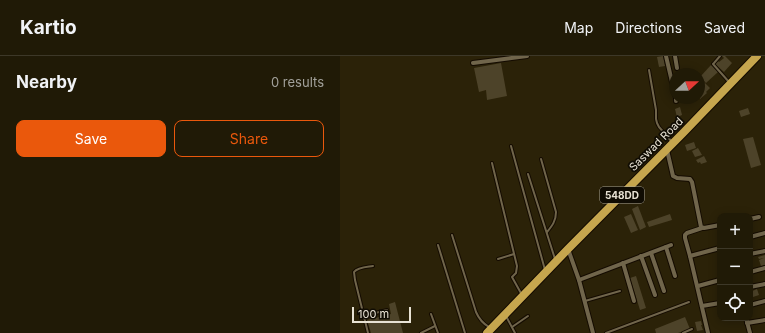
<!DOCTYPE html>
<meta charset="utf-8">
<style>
body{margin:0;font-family:Inter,sans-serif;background:#282310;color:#f1f3f6}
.controls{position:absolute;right:12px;bottom:12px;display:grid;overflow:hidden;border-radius:8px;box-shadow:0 2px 10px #0003}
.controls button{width:36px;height:36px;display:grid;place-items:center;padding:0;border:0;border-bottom:1px solid #3d3828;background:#201a06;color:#f1f3f6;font:20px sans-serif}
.compass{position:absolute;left:329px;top:12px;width:36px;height:36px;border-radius:50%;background:#201a06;box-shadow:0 2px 10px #0003;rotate:69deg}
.scale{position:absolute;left:12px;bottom:10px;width:59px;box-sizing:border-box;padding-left:4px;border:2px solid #e8e2d4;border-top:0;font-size:11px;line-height:14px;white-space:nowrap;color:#e8e2d4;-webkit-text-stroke:3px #100c03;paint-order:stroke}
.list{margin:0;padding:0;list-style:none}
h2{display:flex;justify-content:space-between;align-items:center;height:52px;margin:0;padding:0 16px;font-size:17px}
h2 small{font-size:13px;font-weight:400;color:#a2a19b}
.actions{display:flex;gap:8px;padding:12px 16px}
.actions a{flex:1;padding:9px 0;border:1px solid #ea580c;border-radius:8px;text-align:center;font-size:14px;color:#ea580c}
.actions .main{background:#ea580c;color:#fff}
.icon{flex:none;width:22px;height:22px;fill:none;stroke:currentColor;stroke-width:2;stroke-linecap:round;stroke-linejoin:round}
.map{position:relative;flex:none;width:425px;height:277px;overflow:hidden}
header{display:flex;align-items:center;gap:24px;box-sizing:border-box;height:56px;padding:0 20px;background:#201a06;border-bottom:1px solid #3d3828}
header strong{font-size:19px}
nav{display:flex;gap:22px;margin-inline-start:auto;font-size:14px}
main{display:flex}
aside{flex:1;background:#201a06}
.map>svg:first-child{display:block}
</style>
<header>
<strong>Kartio</strong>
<nav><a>Map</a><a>Directions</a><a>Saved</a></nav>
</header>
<main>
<aside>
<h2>Nearby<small>0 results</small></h2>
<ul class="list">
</ul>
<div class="actions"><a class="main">Save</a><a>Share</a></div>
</aside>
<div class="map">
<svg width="425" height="277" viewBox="0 0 425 277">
<rect width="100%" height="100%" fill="#2b2208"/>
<g fill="#4d4329">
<path d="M 323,0 L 325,10 L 319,11 L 317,1 Z"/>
<path d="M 382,0 L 385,0 L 392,7 L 384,16 L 375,8 L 378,5 L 379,6 L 384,2 Z"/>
<path d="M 161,7 L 167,40 L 147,44 L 146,34 L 139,36 L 134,12 Z"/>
<path d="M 371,9 L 378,16 L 366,27 L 360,21 Z"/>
<path d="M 360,22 L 370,32 L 366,36 L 367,37 L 360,43 L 359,41 L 359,23 Z"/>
<path d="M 340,51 L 342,59 L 337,61 L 335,53 Z"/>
<path d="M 408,52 L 410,58 L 401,61 L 399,55 Z"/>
<path d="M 413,81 L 421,109 L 411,112 L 403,83 Z"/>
<path d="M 354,86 L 356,92 L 347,95 L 345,89 Z"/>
<path d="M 358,92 L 362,99 L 355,101 L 352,95 Z"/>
<path d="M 364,100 L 367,106 L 361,108 L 360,106 L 358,107 L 356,104 Z"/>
<path d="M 298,150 L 306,171 L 300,174 L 292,153 Z"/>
<path d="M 291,158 L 298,174 L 291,177 L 284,161 Z"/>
<path d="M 330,158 L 332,164 L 309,171 L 307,166 Z"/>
<path d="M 425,199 L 425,209 L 421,210 L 419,204 L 424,202 L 419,203 L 418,201 Z"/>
<path d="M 296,220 L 306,252 L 300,254 L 290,222 Z"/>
<path d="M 417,233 L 419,239 L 410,242 L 410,236 Z"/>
<path d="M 55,246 L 63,277 L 31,277 L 27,264 L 51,258 L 49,248 Z"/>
<path d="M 345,261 L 350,273 L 338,277 L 316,277 L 315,273 Z"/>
<path d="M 361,265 L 362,269 L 361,269 L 363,274 L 357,275 L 355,266 Z"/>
</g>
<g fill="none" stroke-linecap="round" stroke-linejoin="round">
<g stroke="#140b00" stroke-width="4">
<g id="lane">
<path d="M 380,0 L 374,7 L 373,8 L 389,26"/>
<path d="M 309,14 L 316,54 L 316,63 L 317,67 L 319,71 L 332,86"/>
<path d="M 171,90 L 205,214"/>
<path d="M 201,103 L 216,156 C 216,165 212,170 207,176"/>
<path d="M 152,107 L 177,210 L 176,217 L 172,221 L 182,239"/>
<path d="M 188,118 L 215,203"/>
<path d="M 112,179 L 136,256 C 139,263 142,267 149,271"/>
<path d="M 98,189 L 125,277"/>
<path d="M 158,203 L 174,198"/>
<path d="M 245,245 L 280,235"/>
<path d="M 91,258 L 98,277"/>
<path d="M 24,260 L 47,254"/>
<path d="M 166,260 L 175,277"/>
<path d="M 172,271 L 188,260"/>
<path d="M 28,277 L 15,224 L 14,216 C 18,211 27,211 33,210"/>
<path d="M 81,277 L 95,270"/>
<path d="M 266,277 L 349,246"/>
<path d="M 343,277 L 352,273"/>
</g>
</g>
<g stroke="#140b00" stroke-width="6">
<g id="street">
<path d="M 326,0 L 335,39"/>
<path d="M 335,0 L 337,12"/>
<path d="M 133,7 L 187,0"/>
<path d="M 336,42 L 336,45"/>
<path d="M 327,94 L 333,120 L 337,122 L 350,123 L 352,126 L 361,171 L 364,172 L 380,169"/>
<path d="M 410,163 L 419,161"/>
<path d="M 362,172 L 347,177 L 345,179 L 345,182 L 350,200 L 368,277"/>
<path d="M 410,181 L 425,177"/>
<path d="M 326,191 L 335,220"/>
<path d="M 228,193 L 239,224 L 253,277"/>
<path d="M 311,197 L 324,235"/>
<path d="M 410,198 L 425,195"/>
<path d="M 301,200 L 315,239"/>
<path d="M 350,200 L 380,192"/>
<path d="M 283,207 L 294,245"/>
<path d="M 410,216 L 425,212"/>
<path d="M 239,224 L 331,189"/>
<path d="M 358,230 L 380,224"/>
<path d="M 410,231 L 425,228"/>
<path d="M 410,249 L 425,245"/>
<path d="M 362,250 L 380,247"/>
<path d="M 406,262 L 410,277"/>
<path d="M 407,267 L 425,264"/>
</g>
</g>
<g stroke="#140b00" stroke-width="10">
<path id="highway" d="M 147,277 L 228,193 L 344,76 L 417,0"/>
</g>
<use href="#lane" stroke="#70654b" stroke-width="2"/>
<use href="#street" stroke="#70654b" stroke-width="4"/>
<use href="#highway" stroke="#c6a64e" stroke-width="8"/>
</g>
<g text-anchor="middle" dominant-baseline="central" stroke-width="3.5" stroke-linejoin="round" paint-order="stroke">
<rect fill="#100c03" stroke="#a7a295" stroke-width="1" x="260" y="131" width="44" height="16" rx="3"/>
<g font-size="10" font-weight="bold" fill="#e8e2d4">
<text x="282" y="139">548DD</text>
</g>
<g font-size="11" fill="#e8e2d4" stroke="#100c03">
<text transform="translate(316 88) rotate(-45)">Saswad Road</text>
</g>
</g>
</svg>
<div class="controls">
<button>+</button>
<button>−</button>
<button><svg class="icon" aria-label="locate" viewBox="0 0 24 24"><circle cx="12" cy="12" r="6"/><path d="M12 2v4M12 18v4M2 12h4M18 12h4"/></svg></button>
</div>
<svg class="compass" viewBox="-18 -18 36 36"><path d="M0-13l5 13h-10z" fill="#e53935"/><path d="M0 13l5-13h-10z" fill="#a2a19b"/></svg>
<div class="scale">100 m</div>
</div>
</main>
